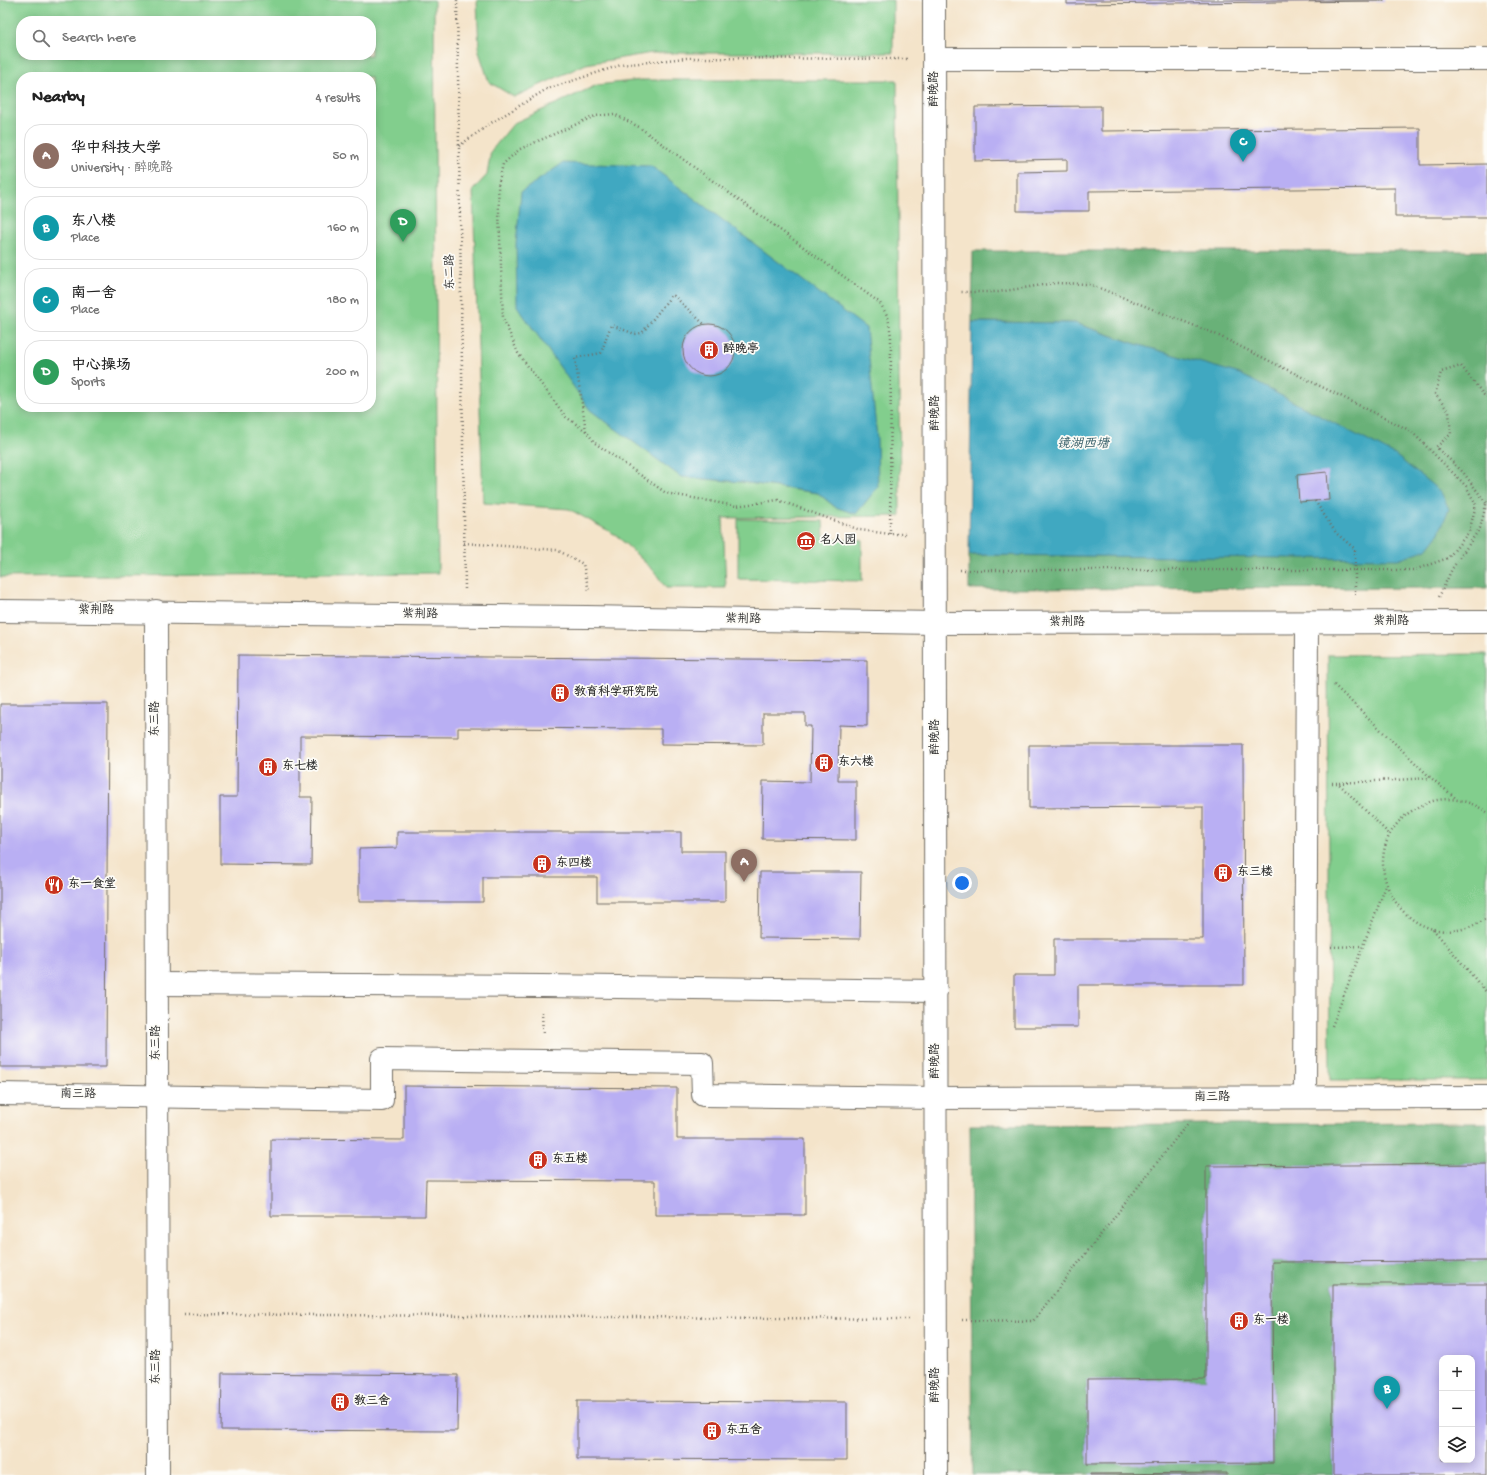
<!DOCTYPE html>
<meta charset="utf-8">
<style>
body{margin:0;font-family:"Gochi Hand","LXGW WenKai TC",sans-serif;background:#f2f2f2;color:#222}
.controls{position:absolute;right:12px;bottom:12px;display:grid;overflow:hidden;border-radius:8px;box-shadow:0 2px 10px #0003}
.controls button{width:36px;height:36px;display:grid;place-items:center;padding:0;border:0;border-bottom:1px solid #e0e0e0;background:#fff;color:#222;font:20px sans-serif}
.you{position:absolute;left:962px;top:883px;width:14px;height:14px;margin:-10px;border:3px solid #fff;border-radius:50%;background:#1a73e8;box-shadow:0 0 0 6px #1a73e833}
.badge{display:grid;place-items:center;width:26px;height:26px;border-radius:50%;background:#ea580c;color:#fff;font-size:13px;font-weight:700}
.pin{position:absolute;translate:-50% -33px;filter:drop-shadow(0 1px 2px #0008)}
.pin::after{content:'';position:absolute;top:21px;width:14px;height:12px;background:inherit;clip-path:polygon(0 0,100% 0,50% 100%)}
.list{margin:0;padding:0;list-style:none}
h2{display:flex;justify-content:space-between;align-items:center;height:52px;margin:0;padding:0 16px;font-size:17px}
h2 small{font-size:13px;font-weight:400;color:#767676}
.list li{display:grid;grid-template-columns:26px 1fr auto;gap:12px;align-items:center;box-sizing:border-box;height:64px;margin:0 8px 8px;padding:0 8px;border:1px solid #e0e0e0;border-radius:16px}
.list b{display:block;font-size:15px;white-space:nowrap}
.list p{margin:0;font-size:13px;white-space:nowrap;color:#767676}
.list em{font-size:13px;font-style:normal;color:#767676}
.icon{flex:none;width:22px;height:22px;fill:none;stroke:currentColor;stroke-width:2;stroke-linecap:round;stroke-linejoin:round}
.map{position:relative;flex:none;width:1487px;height:1475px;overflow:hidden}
.search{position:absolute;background:#fff;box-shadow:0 2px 10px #0003;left:16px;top:16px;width:360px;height:44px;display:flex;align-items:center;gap:10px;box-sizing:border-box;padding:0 14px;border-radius:16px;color:#767676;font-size:15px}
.panel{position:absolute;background:#fff;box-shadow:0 2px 10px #0003;left:16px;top:72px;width:360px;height:340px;border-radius:16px}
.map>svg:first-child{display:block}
</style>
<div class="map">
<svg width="1487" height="1475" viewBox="0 0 1487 1475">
<rect width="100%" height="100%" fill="#fdfcf7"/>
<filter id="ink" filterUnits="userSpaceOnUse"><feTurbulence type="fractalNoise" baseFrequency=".025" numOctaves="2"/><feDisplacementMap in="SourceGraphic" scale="8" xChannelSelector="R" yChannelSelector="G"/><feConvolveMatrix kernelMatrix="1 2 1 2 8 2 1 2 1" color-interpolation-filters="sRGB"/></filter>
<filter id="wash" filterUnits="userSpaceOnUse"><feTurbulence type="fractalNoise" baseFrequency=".012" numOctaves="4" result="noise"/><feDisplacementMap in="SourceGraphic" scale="16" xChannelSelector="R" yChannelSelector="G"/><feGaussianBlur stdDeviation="0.9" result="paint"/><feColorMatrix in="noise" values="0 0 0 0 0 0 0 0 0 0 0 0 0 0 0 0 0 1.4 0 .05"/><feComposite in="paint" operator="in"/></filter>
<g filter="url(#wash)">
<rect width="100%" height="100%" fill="#f4e4ca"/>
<g fill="#82ce8d" stroke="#567c5c" fill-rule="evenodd">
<path d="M 0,0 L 434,0 L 438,573 L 0,577 ZM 21,21 L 371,21 L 371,55 L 21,55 ZM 21,77 L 371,77 L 371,407 L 21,407 Z"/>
<path d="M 477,0 L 893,0 L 893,53 L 652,53 L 586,64 L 514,97 L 489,82 L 479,52 Z"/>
<path d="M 641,80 L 897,80 L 900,516 L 723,518 L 726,588 L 666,588 L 654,571 L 616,535 L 569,509 L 483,503 L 473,190 L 487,175 L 491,151 L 514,123 L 597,85 ZM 681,477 L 878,487 L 835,507 L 818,493 L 742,482 Z"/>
<path d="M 738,519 L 823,521 L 824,539 L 862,540 L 862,581 L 738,579 Z"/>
<path d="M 1487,654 L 1487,1080 L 1330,1080 L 1328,655 Z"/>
</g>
<g fill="#69b178" stroke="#4a6e52">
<path d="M 973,251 L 1487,251 L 1487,588 L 969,589 L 969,555 L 1355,558 L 1136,344 L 1075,323 L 972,322 Z"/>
<path d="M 1487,1123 L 1487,1164 L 1206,1166 L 1206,1379 L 1087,1380 L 1087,1464 L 1273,1463 L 1272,1262 L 1487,1261 L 1487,1284 L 1333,1284 L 1333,1475 L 1227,1475 L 1226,1473 L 973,1475 L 970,1125 Z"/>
</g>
<g fill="#41a8c1" stroke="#366a76">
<path d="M 563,163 L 651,166 L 866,328 L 877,438 L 878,487 L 856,514 L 835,507 L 818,493 L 742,482 L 681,477 L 590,410 L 517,306 L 516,244 L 521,192 Z"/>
<path d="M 972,322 L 1075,323 L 1136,344 L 1240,374 L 1395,455 L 1441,492 L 1449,509 L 1438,535 L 1427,549 L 1398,559 L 969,555 Z"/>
</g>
<g id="blocks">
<g fill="#b9aff3" fill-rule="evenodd">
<path d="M 1067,0 L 1384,0 L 1384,1 L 1067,4 Z"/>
<path d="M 1101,106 L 1101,131 L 1420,128 L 1420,165 L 1487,164 L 1487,217 L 1395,217 L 1395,188 L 1089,191 L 1089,211 L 1017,211 L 1017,172 L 1067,171 L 1067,159 L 975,161 L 975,107 Z"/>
<circle cx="709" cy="350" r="26"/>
<path d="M 1327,472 L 1329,500 L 1299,502 L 1297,475 Z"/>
<path d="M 238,655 L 867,660 L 867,726 L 839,725 L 838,781 L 856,781 L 856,840 L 762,839 L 763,781 L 810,782 L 811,726 L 805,726 L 805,713 L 763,713 L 763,745 L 661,744 L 661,729 L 458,728 L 458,737 L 300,736 L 300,797 L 312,797 L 311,865 L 220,864 L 220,797 L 237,797 Z"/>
<path d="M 0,704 L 108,704 L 106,1067 L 0,1067 Z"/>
<path d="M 1029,745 L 1243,745 L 1244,985 L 1078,985 L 1078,1027 L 1014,1027 L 1014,975 L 1054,975 L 1054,939 L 1203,939 L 1203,807 L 1029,808 Z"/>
<path d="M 397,832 L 681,832 L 681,851 L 725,851 L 725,902 L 597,902 L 597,877 L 483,877 L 483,902 L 359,902 L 359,849 L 397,848 Z"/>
<path d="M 760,872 L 861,872 L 860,939 L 759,938 Z"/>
<path d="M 404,1086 L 677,1088 L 677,1139 L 805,1139 L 805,1215 L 655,1215 L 655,1181 L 426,1180 L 425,1216 L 271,1216 L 271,1139 L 404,1140 Z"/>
<path d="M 1487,1164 L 1487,1261 L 1272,1262 L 1273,1463 L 1087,1464 L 1087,1380 L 1206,1379 L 1206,1166 Z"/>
<path d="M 1333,1284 L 1487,1284 L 1487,1475 L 1333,1475 ZM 1442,1358 L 1472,1358 L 1472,1460 L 1442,1460 Z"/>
<path d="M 222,1373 L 458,1375 L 457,1431 L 221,1430 Z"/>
<path d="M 577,1401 L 847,1402 L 847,1460 L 577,1459 Z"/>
<path d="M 1227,1473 L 1227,1475 L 1090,1475 L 1090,1474 Z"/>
</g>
</g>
</g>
<g filter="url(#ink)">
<use href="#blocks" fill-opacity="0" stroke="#716c63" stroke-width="1"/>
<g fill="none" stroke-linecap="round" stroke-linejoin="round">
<g stroke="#716c63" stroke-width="24">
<g id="minor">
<path d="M 934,0 L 936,1475"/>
<path d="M 935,59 L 1487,59"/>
<path d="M 0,611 L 587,617 L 936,623 L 1487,622"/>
<path d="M 156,611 L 158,1475"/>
<path d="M 157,984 L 542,986 L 936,991"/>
<path d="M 0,1094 L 382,1100 L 382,1059 L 702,1063 L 703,1095 L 936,1098 L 1487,1097"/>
<path d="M 1305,1097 L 1307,623"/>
</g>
</g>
<g stroke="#716c63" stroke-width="2.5" stroke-dasharray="1 3" stroke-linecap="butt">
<path d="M 457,0 L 465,589"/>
<path d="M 459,146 L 491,123 L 547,89 L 621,65 L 686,58 L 909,59"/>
<path d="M 586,431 L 575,358 L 601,353 L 611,325 L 635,334 L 642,333 L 671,296 L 674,296 L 704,324"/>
<path d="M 1315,501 L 1336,533 L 1355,549 L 1355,597"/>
<path d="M 1486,503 L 1463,472 L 1436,447 L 1451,434 L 1449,412 L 1435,394 L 1441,372 L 1461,366 L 1484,395 L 1487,397"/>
<path d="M 890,534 L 891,336 L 888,317 L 880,303 L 639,127 L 614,114 L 595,116 L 520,149 L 503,164 L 498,185 L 503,318 L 518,353 L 566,417 L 586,431 L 595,443 L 666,493 L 736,506 L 778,500 L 860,530 L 890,534 L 908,534"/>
<path d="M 464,543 L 557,550 L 583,564 L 589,591"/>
<path d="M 960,570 L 1414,570 L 1448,558 L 1469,532 L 1476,505 L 1466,486 L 1411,431 L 1213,333 L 1089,284 L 1055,283 L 998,292 L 961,292"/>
<path d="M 1439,597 L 1452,569 L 1480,528 L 1487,501"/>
<path d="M 1334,685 L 1431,778 L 1457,799"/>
<path d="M 1332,783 L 1338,783 L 1390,835"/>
<path d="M 1339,783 L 1431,778"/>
<path d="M 1487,812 C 1469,800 1447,795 1427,803 C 1334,841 1405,972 1487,918"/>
<path d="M 1433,929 L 1487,993"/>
<path d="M 1331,947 L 1363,946"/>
<path d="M 542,1012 L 543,1035"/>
<path d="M 1332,1026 L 1386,886"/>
<path d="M 184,1314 L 911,1319"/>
<path d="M 962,1320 L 1033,1321 L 1188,1123"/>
</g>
<use href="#minor" stroke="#fff" stroke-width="22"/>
</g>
</g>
<defs>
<g id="building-disc" transform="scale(1)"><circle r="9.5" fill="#c8321e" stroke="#fdfcf7"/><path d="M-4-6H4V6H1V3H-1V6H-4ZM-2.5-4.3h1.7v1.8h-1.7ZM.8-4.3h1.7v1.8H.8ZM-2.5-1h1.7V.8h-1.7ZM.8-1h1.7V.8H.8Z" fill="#fff"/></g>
<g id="museum-disc" transform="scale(1)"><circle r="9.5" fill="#c8321e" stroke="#fdfcf7"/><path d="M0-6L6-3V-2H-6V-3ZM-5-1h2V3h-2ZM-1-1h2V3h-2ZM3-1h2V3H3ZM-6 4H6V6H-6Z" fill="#fff"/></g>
<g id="restaurant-disc" transform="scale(1)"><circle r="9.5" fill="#c8321e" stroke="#fdfcf7"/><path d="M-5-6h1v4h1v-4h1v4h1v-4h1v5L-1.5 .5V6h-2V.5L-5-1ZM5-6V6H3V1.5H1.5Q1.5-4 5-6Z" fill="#fff"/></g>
</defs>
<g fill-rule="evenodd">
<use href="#building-disc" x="709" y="350"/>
<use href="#museum-disc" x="806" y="541"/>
<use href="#building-disc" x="560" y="693"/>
<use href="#building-disc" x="824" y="763"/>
<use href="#building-disc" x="268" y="767"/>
<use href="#building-disc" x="542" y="864"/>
<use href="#building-disc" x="1223" y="873"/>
<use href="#restaurant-disc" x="54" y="885"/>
<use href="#building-disc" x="538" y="1160"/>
<use href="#building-disc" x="1239" y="1321"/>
<use href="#building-disc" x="340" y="1402"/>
<use href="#building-disc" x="712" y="1431"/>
</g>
<g text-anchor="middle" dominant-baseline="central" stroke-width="3.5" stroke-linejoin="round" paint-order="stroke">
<g font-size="12" fill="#2b2b2b" stroke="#fdfcf7">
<text transform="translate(935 89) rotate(-90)">醉晚路</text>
<text transform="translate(451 272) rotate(-91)">东二路</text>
<text transform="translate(936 413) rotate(-90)">醉晚路</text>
<text x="96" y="611">紫荆路</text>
<text transform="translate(420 615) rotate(1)">紫荆路</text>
<text transform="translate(743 620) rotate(1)">紫荆路</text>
<text x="1391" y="622">紫荆路</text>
<text x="1067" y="623">紫荆路</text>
<text transform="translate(156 719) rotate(-90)">东三路</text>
<text transform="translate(936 737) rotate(-90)">醉晚路</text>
<text transform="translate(157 1043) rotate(-90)">东三路</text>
<text transform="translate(936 1061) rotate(-90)">醉晚路</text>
<text transform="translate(78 1095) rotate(1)">南三路</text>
<text x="1212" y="1098">南三路</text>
<text transform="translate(157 1367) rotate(-90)">东三路</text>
<text transform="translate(936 1385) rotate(-90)">醉晚路</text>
</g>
<g font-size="12" font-weight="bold" fill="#2b2b2b" stroke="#fdfcf7" text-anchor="start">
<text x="723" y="350">醉晚亭</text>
<text x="820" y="541">名人园</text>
<text x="574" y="693">教育科学研究院</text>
<text x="838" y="763">东六楼</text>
<text x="282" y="767">东七楼</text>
<text x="556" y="864">东四楼</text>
<text x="1237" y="873">东三楼</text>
<text x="68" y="885">东一食堂</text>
<text x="552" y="1160">东五楼</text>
<text x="1253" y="1321">东一楼</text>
<text x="354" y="1402">教三舍</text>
<text x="726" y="1431">东五舍</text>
</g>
<g font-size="13" font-style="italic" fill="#345d67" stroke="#fdfcf7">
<text x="1083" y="444">镜湖西塘</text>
</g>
</g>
</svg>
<div class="controls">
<button>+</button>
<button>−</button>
<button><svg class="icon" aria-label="layers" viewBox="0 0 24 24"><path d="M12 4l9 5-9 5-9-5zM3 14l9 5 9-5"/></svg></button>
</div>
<div class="you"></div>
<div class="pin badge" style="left:744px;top:882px;background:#8d6e63">A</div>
<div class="pin badge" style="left:1387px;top:1409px;background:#0f9aa8">B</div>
<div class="pin badge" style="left:1243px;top:162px;background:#0f9aa8">C</div>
<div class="pin badge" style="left:403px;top:242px;background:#2e9e5b">D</div>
<div class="search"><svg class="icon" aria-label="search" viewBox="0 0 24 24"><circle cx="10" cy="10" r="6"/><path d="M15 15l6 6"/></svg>Search here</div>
<section class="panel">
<h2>Nearby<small>4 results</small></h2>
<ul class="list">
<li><span class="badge" style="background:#8d6e63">A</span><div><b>华中科技大学</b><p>University · 醉晚路</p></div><em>50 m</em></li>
<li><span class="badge" style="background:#0f9aa8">B</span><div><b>东八楼</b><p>Place</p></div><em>160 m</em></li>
<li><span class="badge" style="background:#0f9aa8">C</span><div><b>南一舍</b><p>Place</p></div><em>180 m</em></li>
<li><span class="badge" style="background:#2e9e5b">D</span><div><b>中心操场</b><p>Sports</p></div><em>200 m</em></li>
</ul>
</section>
</div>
